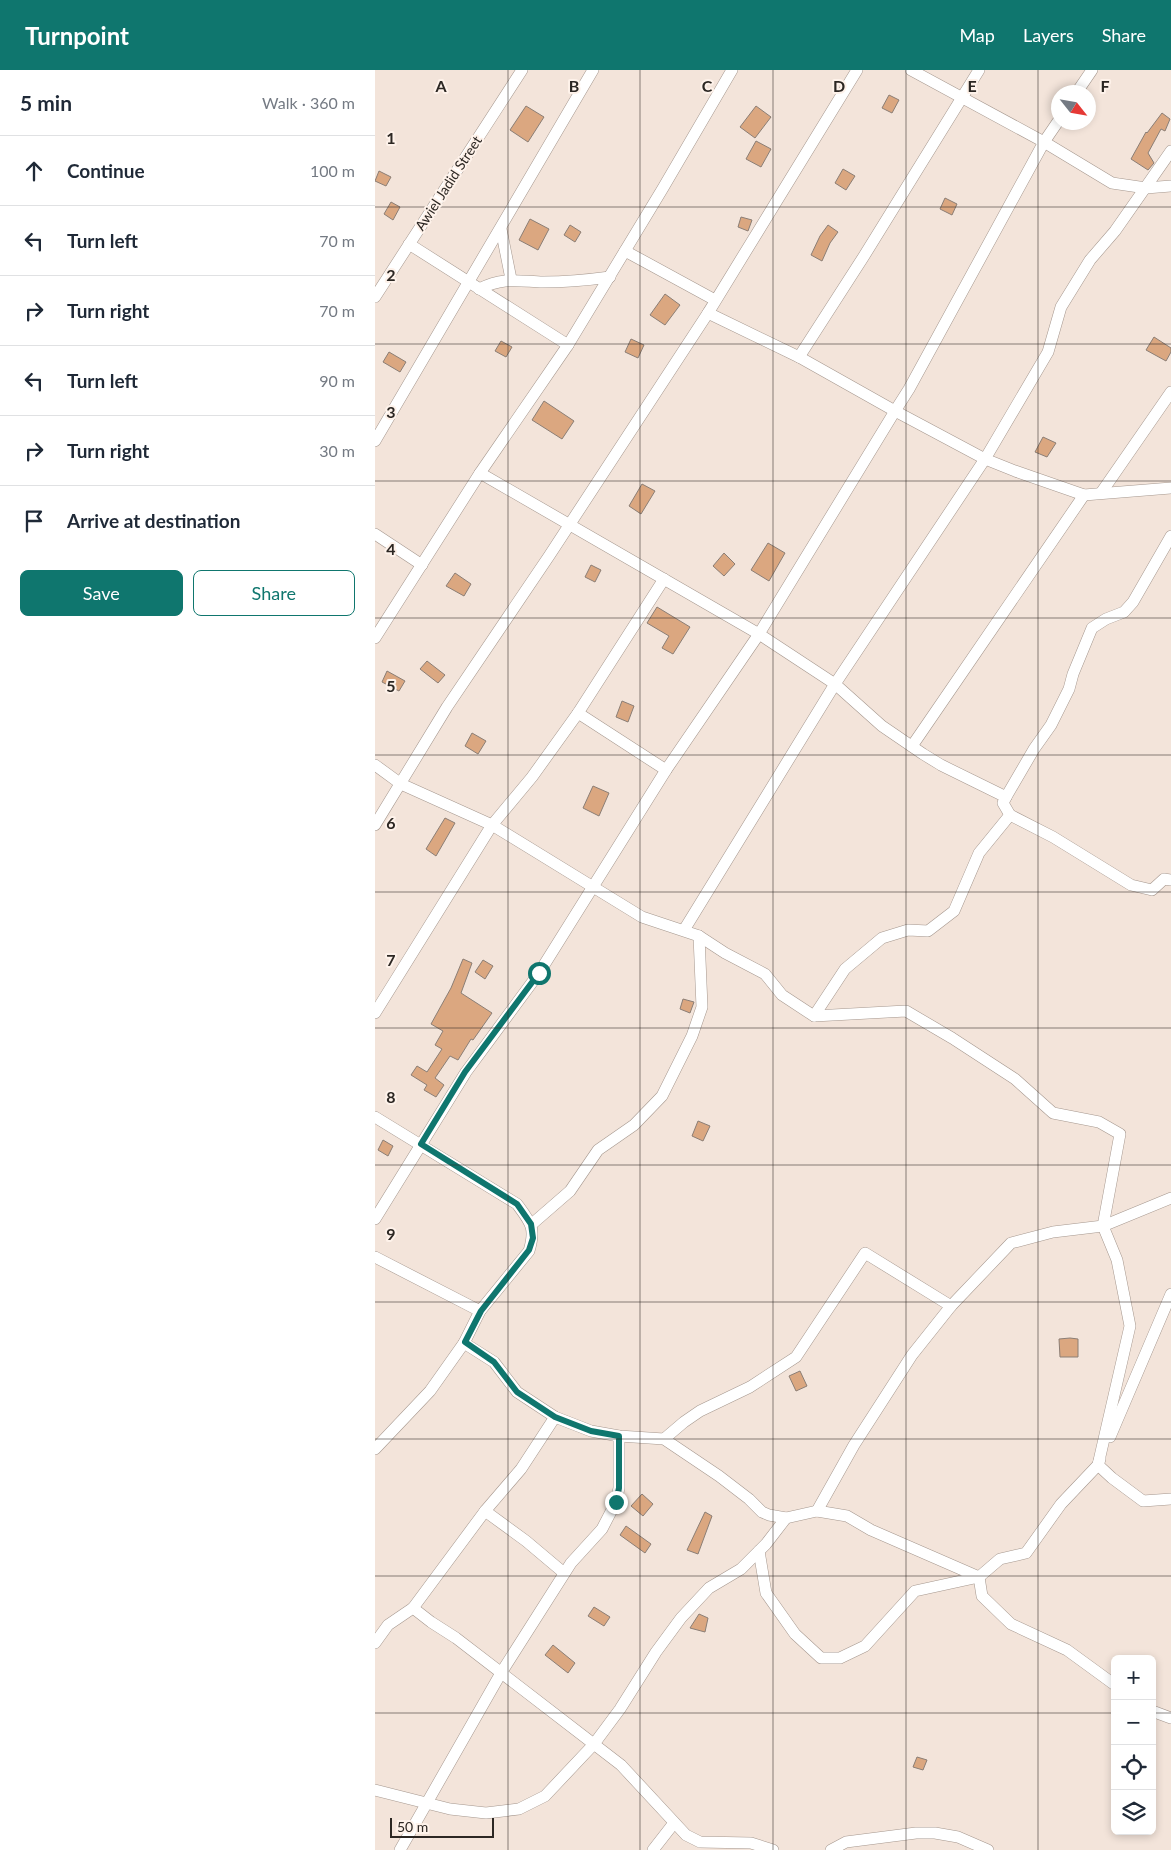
<!DOCTYPE html>
<meta charset="utf-8">
<style>
body{margin:0;font-family:Lato,sans-serif;background:#f2f2f3;color:#1f2937}
.controls{position:absolute;right:15px;bottom:15px;display:grid;overflow:hidden;border-radius:8px;box-shadow:0 2px 8px #0003}
.controls button{width:45px;height:45px;display:grid;place-items:center;padding:0;border:0;border-bottom:1px solid #e0e1e3;background:#fff;color:#1f2937;font:25px sans-serif}
.compass{position:absolute;left:676px;top:15px;width:45px;height:45px;border-radius:50%;background:#fff;box-shadow:0 2px 8px #0003;rotate:121deg}
.scale{position:absolute;left:15px;bottom:12px;width:104px;box-sizing:border-box;padding-left:5px;border:2px solid #2c2723;border-top:0;font-size:14px;line-height:18px;white-space:nowrap;color:#2c2723;-webkit-text-stroke:4px #fef2ea;paint-order:stroke}
.stop{position:absolute;width:15px;height:15px;margin:-11px;border:4px solid #0f766e;border-radius:50%;background:#fff}
.stop.end{background:#0f766e;border-color:#fff;box-shadow:0 1px 5px #0008}
.list{margin:0;padding:0;list-style:none}
h2{display:flex;justify-content:space-between;align-items:center;height:65px;margin:0;padding:0 20px;font-size:21px}
h2 small{font-size:16px;font-weight:400;color:#747a83}
.list li{display:grid;grid-template-columns:32px 1fr auto;gap:15px;align-items:center;box-sizing:border-box;height:70px;padding:0 20px;border-top:1px solid #e0e1e3}
.list b{display:block;font-size:19px;white-space:nowrap}
.list em{font-size:16px;font-style:normal;color:#747a83}
.actions{display:flex;gap:10px;padding:15px 20px}
.actions a{flex:1;padding:11px 0;border:1px solid #0f766e;border-radius:8px;text-align:center;font-size:18px;color:#0f766e}
.actions .main{background:#0f766e;color:#fff}
.icon{flex:none;width:28px;height:28px;fill:none;stroke:currentColor;stroke-width:2;stroke-linecap:round;stroke-linejoin:round}
.map{position:relative;flex:none;width:796px;height:1780px;overflow:hidden}
header{display:flex;align-items:center;gap:30px;box-sizing:border-box;height:70px;padding:0 25px;background:#0f766e;color:#fff}
header strong{font-size:24px}
nav{display:flex;gap:28px;margin-inline-start:auto;font-size:18px}
main{display:flex}
aside{flex:1;background:#fff}
.map>svg:first-child{display:block}
</style>
<header>
<strong>Turnpoint</strong>
<nav><a>Map</a><a>Layers</a><a>Share</a></nav>
</header>
<main>
<aside>
<h2>5 min<small>Walk · 360 m</small></h2>
<ul class="list">
<li><svg class="icon" aria-label="ahead" viewBox="0 0 24 24"><path d="M12 20V5M6 11l6-6 6 6"/></svg><div><b>Continue</b></div><em>100 m</em></li>
<li><svg class="icon" aria-label="left" viewBox="0 0 24 24"><path d="M17 20v-9H6M10 6l-5 5 5 5"/></svg><div><b>Turn left</b></div><em>70 m</em></li>
<li><svg class="icon" aria-label="right" viewBox="0 0 24 24"><path d="M7 20v-9h11M14 6l5 5-5 5"/></svg><div><b>Turn right</b></div><em>70 m</em></li>
<li><svg class="icon" aria-label="left" viewBox="0 0 24 24"><path d="M17 20v-9H6M10 6l-5 5 5 5"/></svg><div><b>Turn left</b></div><em>90 m</em></li>
<li><svg class="icon" aria-label="right" viewBox="0 0 24 24"><path d="M7 20v-9h11M14 6l5 5-5 5"/></svg><div><b>Turn right</b></div><em>30 m</em></li>
<li><svg class="icon" aria-label="arrive" viewBox="0 0 24 24"><path d="M6 21V4h12l-3 4 3 4H6"/></svg><div><b>Arrive at destination</b></div></li>
</ul>
<div class="actions"><a class="main">Save</a><a>Share</a></div>
</aside>
<div class="map">
<svg width="796" height="1780" viewBox="0 0 796 1780">
<rect width="100%" height="100%" fill="#f3e4da"/>
<g fill="#dba780" stroke="#8b7e75">
<path d="M 514,25 L 524,30 L 517,43 L 507,38 Z"/>
<path d="M 151,36 L 169,47 L 153,72 L 135,60 Z"/>
<path d="M 381,36 L 396,47 L 380,68 L 365,57 Z"/>
<path d="M 787,43 L 795,49 L 790,61 L 786,59 L 773,83 L 779,93 L 773,100 L 756,89 L 771,62 L 772,63 Z"/>
<path d="M 381,71 L 396,79 L 386,97 L 371,89 Z"/>
<path d="M 468,99 L 480,106 L 471,120 L 460,113 Z"/>
<path d="M 4,101 L 16,107 L 11,116 L 0,111 Z"/>
<path d="M 570,128 L 582,134 L 577,145 L 565,139 Z"/>
<path d="M 16,132 L 25,137 L 18,150 L 9,144 Z"/>
<path d="M 366,147 L 377,150 L 373,161 L 363,157 Z"/>
<path d="M 155,149 L 174,159 L 163,180 L 144,170 Z"/>
<path d="M 195,155 L 206,162 L 200,172 L 189,165 Z"/>
<path d="M 453,155 L 463,162 L 455,173 L 447,191 L 436,185 L 445,166 Z"/>
<path d="M 290,224 L 305,235 L 290,255 L 275,245 Z"/>
<path d="M 779,267 L 796,278 L 796,282 L 791,291 L 771,280 Z"/>
<path d="M 256,269 L 269,275 L 263,288 L 250,282 Z"/>
<path d="M 126,271 L 137,277 L 131,287 L 120,281 Z"/>
<path d="M 14,282 L 31,292 L 25,302 L 8,292 Z"/>
<path d="M 169,331 L 199,351 L 187,369 L 157,350 Z"/>
<path d="M 668,367 L 681,373 L 672,387 L 660,382 Z"/>
<path d="M 267,414 L 280,421 L 266,444 L 254,436 Z"/>
<path d="M 393,473 L 410,483 L 394,511 L 376,500 Z"/>
<path d="M 349,483 L 360,494 L 349,506 L 338,496 Z"/>
<path d="M 216,495 L 226,500 L 220,512 L 210,507 Z"/>
<path d="M 80,503 L 96,514 L 89,526 L 71,516 Z"/>
<path d="M 282,537 L 315,557 L 298,584 L 287,578 L 294,566 L 272,553 Z"/>
<path d="M 52,591 L 70,605 L 63,613 L 45,599 Z"/>
<path d="M 12,601 L 30,611 L 24,621 L 7,612 Z"/>
<path d="M 247,631 L 259,636 L 253,652 L 241,647 Z"/>
<path d="M 97,663 L 111,671 L 103,684 L 90,676 Z"/>
<path d="M 218,716 L 234,723 L 224,746 L 208,738 Z"/>
<path d="M 70,748 L 80,753 L 61,786 L 51,779 Z"/>
<path d="M 88,889 L 97,893 L 86,923 L 117,943 L 98,970 L 96,969 L 83,990 L 75,986 L 60,1008 L 69,1015 L 61,1027 L 49,1020 L 52,1015 L 36,1005 L 42,996 L 52,1002 L 67,979 L 60,975 L 68,961 L 56,954 L 76,918 Z"/>
<path d="M 108,890 L 118,896 L 110,909 L 100,902 Z"/>
<path d="M 308,929 L 319,932 L 315,943 L 305,939 Z"/>
<path d="M 323,1051 L 335,1056 L 328,1071 L 317,1066 Z"/>
<path d="M 8,1070 L 18,1076 L 13,1086 L 3,1080 Z"/>
<path d="M 695,1268 L 703,1269 L 703,1287 L 685,1287 L 684,1269 Z"/>
<path d="M 425,1301 L 432,1316 L 421,1321 L 414,1306 Z"/>
<path d="M 267,1424 L 278,1434 L 268,1446 L 256,1436 Z"/>
<path d="M 330,1442 L 337,1446 L 323,1484 L 312,1480 Z"/>
<path d="M 251,1456 L 276,1474 L 270,1483 L 245,1465 Z"/>
<path d="M 219,1537 L 235,1547 L 229,1556 L 213,1546 Z"/>
<path d="M 324,1544 L 333,1548 L 330,1562 L 315,1558 Z"/>
<path d="M 178,1575 L 200,1593 L 193,1603 L 170,1585 Z"/>
<path d="M 542,1687 L 552,1690 L 548,1700 L 538,1697 Z"/>
</g>
<g fill="none" stroke-linecap="round" stroke-linejoin="round">
<g stroke="#a5978e" stroke-width="12">
<g id="street">
<path d="M 536,0 L 669,72 L 737,113 L 771,118 L 796,116"/>
<path d="M 702,22 L 717,0"/>
<path d="M 126,159 L 136,209"/>
<path d="M 34,174 L 193,275"/>
<path d="M 250,181 L 340,230"/>
<path d="M 104,219 C 129,207 142,211 168,212 C 190,212 213,210 235,207"/>
<path d="M 0,227 L 147,0"/>
<path d="M 333,243 L 424,287 L 520,341 L 534,319 L 669,72 L 684,50"/>
<path d="M 424,287 L 489,186 L 604,0"/>
<path d="M 0,371 L 218,0"/>
<path d="M 105,403 L 384,564 L 460,614 L 507,656 L 548,684 L 566,695 L 631,727 L 628,733 L 635,745 L 678,767 L 756,815 L 777,820 L 789,809 L 796,810"/>
<path d="M 726,423 L 796,322"/>
<path d="M 0,464 L 47,495"/>
<path d="M 0,568 L 105,403 L 193,275 L 288,118 L 357,0"/>
<path d="M 203,643 L 291,700"/>
<path d="M 537,676 L 709,425"/>
<path d="M 0,695 L 26,714 L 117,755 L 267,847 L 324,866 L 350,883 L 390,904 L 407,925 L 439,946 L 531,941 L 577,968 L 640,1009 L 678,1043 L 724,1052 L 745,1064 L 728,1156 L 742,1190 L 755,1256 L 723,1395"/>
<path d="M 631,727 L 659,679 L 676,655 L 694,619 L 698,604 L 717,558 L 731,549 L 749,542 L 758,532 L 796,466"/>
<path d="M 0,755 L 72,637 L 174,486 L 333,243 L 482,0"/>
<path d="M 309,860 L 460,614 L 610,389 L 640,401 L 709,425 L 796,418"/>
<path d="M 0,943 L 117,755 L 157,707 L 203,643 L 289,509"/>
<path d="M 439,946 L 470,899 L 507,868 L 533,860 L 553,861 L 579,841 L 604,783 L 635,745"/>
<path d="M 0,1047 L 142,1134 C 156,1153 161,1158 154,1181 L 105,1241 L 89,1273 L 119,1292 L 142,1322 L 180,1347 L 216,1361 L 244,1366 L 289,1369 L 344,1406 L 374,1429 L 387,1442 L 394,1445 L 411,1448 L 442,1441 L 472,1446 L 496,1460 L 604,1507 L 607,1526 L 636,1554 L 692,1580 L 740,1615"/>
<path d="M 0,1149 L 91,1002 L 164,903 L 291,700 L 384,564 L 520,341 L 610,389 L 673,282 L 686,237 L 715,190 L 740,161 L 796,81"/>
<path d="M 157,1154 L 195,1121 L 223,1080 L 259,1055 L 287,1026 L 317,966 L 327,937 L 324,866"/>
<path d="M 0,1187 L 105,1241"/>
<path d="M 735,1367 L 796,1224"/>
<path d="M 289,1369 L 309,1352 L 325,1341 L 375,1317 L 421,1287 L 490,1183 L 576,1236 L 636,1173 L 678,1162 L 728,1156 L 796,1128"/>
<path d="M 0,1379 L 55,1321 L 89,1273"/>
<path d="M 723,1395 L 737,1408 L 768,1431 L 796,1429"/>
<path d="M 110,1441 L 151,1471 L 189,1503"/>
<path d="M 442,1441 L 479,1375 L 537,1285 L 576,1236"/>
<path d="M 384,1481 L 391,1523 L 420,1564 L 446,1588 L 465,1588 L 490,1576 L 540,1521 L 604,1507 L 625,1489 L 651,1483 L 686,1434 L 723,1395 L 725,1389"/>
<path d="M 38,1538 L 110,1441 L 146,1399 L 180,1347"/>
<path d="M 0,1573 L 13,1555 L 38,1538 L 56,1552 L 81,1568 L 246,1695 L 311,1765 L 325,1772 L 376,1773 L 398,1780"/>
<path d="M 777,1641 L 796,1648"/>
<path d="M 0,1720 L 75,1739 L 111,1743 L 144,1739 L 170,1726 L 219,1674 L 245,1639 L 281,1582 L 306,1548 L 334,1518 L 366,1499 L 391,1474 L 411,1448"/>
<path d="M 25,1780 L 126,1603 L 196,1493 L 227,1459 L 241,1432 L 244,1418 L 244,1366"/>
<path d="M 278,1780 L 299,1753"/>
<path d="M 456,1780 L 471,1772 L 541,1763 L 560,1763 L 583,1767 L 613,1780"/>
</g>
</g>
<use href="#street" stroke="#fff" stroke-width="11"/>
</g>
<g fill="none" stroke-linecap="round" stroke-linejoin="round">
<path stroke="#0f766e" stroke-width="6" d="M 164,903 L 90,1002 L 46,1074 L 142,1134 L 156,1154 L 158,1168 L 154,1180 L 106,1241 L 90,1272 L 119,1292 L 142,1322 L 180,1347 L 216,1361 L 244,1366 L 244,1418 L 241,1432"/>
</g>
<path fill="none" stroke="#2c2723" stroke-width="1" stroke-opacity="0.55" d="M 133,0 L 133,1780M 265,0 L 265,1780M 398,0 L 398,1780M 531,0 L 531,1780M 663,0 L 663,1780M 0,137 L 796,137M 0,274 L 796,274M 0,411 L 796,411M 0,548 L 796,548M 0,685 L 796,685M 0,822 L 796,822M 0,958 L 796,958M 0,1095 L 796,1095M 0,1232 L 796,1232M 0,1369 L 796,1369M 0,1506 L 796,1506M 0,1643 L 740,1643M 777,1643 L 796,1643"/>
<g text-anchor="middle" dominant-baseline="central" stroke-width="4" stroke-linejoin="round" paint-order="stroke">
<g font-size="14" fill="#2c2723" stroke="#fef2ea">
<text transform="translate(73 113) rotate(-57)">Awiel Jadid Street</text>
</g>
</g>
<g font-size="16" text-anchor="middle" font-weight="bold" fill="#2c2723" stroke="#fef2ea" stroke-width="4" stroke-linejoin="round" paint-order="stroke">
<text x="66" y="22">A</text>
<text x="199" y="22">B</text>
<text x="332" y="22">C</text>
<text x="464" y="22">D</text>
<text x="597" y="22">E</text>
<text x="730" y="22">F</text>
<text x="16" y="74">1</text>
<text x="16" y="211">2</text>
<text x="16" y="348">3</text>
<text x="16" y="485">4</text>
<text x="16" y="622">5</text>
<text x="16" y="759">6</text>
<text x="16" y="896">7</text>
<text x="16" y="1033">8</text>
<text x="16" y="1170">9</text>
</g>
</svg>
<div class="controls">
<button>+</button>
<button>−</button>
<button><svg class="icon" aria-label="locate" viewBox="0 0 24 24"><circle cx="12" cy="12" r="6"/><path d="M12 2v4M12 18v4M2 12h4M18 12h4"/></svg></button>
<button><svg class="icon" aria-label="layers" viewBox="0 0 24 24"><path d="M12 4l9 5-9 5-9-5zM3 14l9 5 9-5"/></svg></button>
</div>
<svg class="compass" viewBox="-18 -18 36 36"><path d="M0-13l5 13h-10z" fill="#e53935"/><path d="M0 13l5-13h-10z" fill="#747a83"/></svg>
<div class="scale">50 m</div>
<div class="stop" style="left:164px;top:903px"></div>
<div class="stop end" style="left:241px;top:1432px"></div>
</div>
</main>
